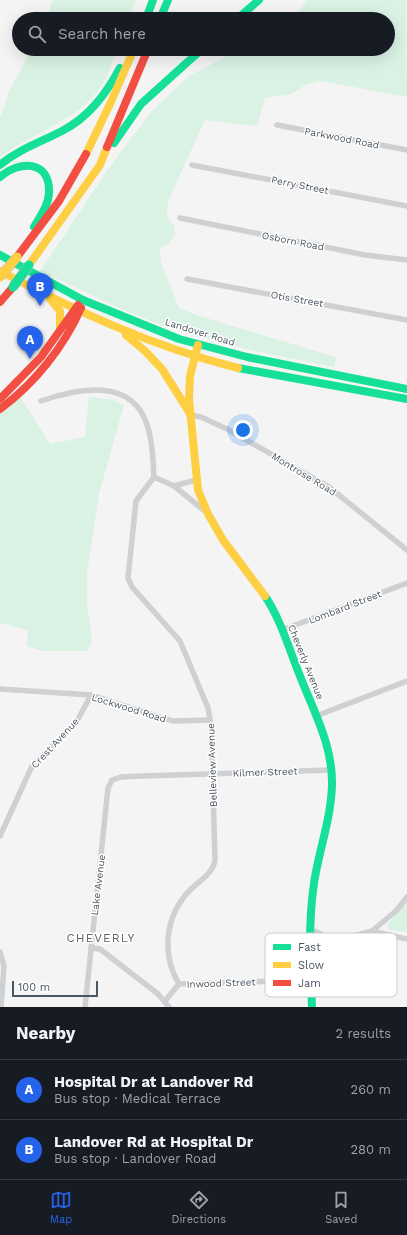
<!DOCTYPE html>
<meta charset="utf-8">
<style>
body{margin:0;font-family:"Work Sans",sans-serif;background:#20242c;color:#f1f3f6}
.scale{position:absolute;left:12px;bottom:10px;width:86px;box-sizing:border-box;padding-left:4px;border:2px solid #4a5661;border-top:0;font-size:11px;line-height:14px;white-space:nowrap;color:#4a5661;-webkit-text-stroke:3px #fff;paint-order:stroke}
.you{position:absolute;left:243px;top:430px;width:14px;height:14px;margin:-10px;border:3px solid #fff;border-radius:50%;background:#1a73e8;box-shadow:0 0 0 6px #1a73e833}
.badge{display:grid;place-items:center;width:26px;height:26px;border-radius:50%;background:#2563eb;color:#fff;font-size:13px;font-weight:700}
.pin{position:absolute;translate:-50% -33px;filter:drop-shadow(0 1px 2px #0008)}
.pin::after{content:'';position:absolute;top:21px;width:14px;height:12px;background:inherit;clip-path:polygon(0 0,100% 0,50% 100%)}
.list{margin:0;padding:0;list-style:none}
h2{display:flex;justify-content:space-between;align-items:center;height:52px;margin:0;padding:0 16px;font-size:17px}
h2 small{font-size:13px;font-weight:400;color:#9ea1a6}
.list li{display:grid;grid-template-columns:26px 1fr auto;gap:12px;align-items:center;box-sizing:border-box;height:60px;padding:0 16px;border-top:1px solid #363941}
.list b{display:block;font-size:15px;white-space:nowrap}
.list p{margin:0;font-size:13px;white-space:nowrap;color:#9ea1a6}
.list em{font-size:13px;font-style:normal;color:#9ea1a6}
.icon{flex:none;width:22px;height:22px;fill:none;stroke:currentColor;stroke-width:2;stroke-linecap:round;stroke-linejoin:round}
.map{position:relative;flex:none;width:407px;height:1007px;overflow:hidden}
.search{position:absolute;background:#171b24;box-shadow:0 4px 16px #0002;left:12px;right:12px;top:12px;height:44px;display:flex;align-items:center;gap:10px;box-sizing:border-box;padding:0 14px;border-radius:22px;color:#9ea1a6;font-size:15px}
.sheet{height:172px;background:#171b24}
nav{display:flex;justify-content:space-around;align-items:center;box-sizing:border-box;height:56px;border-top:1px solid #363941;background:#171b24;font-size:11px;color:#9ea1a6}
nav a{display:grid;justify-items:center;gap:2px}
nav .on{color:#2563eb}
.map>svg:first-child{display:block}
</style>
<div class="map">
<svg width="407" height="1007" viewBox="0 0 407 1007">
<rect width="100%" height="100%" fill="#f4f4f4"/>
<g fill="#d9f2e3">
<path d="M 53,0 L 136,0 L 129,19 L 46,19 Z"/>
<path d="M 308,0 L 406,0 L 407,97 L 321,81 L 307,84 L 291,94 L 265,98 L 257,126 L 205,120 L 168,201 L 167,216 L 174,226 L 175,235 L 169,243 L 160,248 L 161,263 L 179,308 L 196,315 L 336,357 L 334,367 C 284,357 232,347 183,332 C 133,317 87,292 40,271 L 118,155 L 153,110 L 188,77 L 239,49 L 388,49 L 388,19 L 292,19 Z"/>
<path d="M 32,49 L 117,49 C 112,62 107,80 98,91 C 72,123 32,133 0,157 L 0,119 L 10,89 Z"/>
<path d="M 20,397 L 50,444 L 85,437 L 89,397 L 113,400 L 124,405 L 99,494 L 87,573 L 87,604 L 92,640 L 88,651 L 42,651 L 27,646 L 28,630 L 0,623 L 0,413 Z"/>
<path d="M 407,900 L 407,932 L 389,930 L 387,926 Z"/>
</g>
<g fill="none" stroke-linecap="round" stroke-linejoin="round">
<g stroke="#ced0d2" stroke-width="5.5">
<path d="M 277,125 L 407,150"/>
<path d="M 192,165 L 407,206"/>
<path d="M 180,218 L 365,255 L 407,260"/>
<path d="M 187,279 L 407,320"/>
<path d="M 41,401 C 73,390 125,378 144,417 C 152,434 153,457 154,477"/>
<path d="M 191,415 L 201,417 L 227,429 L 329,487 L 407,550"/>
<path d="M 174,486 L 196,480"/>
<path d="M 282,630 L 407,583"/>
<path d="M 0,689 L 91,695 L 173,721 L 210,720"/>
<path d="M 316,716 L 407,681"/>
<path d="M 0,836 L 32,766 L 76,723 L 91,695"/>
<path d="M 310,929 L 332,939"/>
<path d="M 372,931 L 396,911 L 407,897"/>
<path d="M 309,947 L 332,939 L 353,936 L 372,931 L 407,939"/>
<path d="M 91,948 L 100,949 L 158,994 L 169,1007"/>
<path d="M 0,952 L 4,966 L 1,1007"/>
<path d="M 179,984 C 161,954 165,916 190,890 C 199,881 213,874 215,860 L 211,724 L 208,708 L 180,641 L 132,587 L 128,578 L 136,501 L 154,477 L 174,486 L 206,512"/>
<path d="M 179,984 L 311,980"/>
<path d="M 165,1001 L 179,984"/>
<path d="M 85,1007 L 108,788 L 112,780 L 121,777 L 142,776 L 331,770"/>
</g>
<g stroke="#16e098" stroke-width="8">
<path d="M 146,19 L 153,0"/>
<path d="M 160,19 L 168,0"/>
<path d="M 237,19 L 259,0"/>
<path d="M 114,143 L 141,104 L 202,49"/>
<path d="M 0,165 C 19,149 41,142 62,131 C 89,117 106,94 120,68"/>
<path d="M 0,177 C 19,160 50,160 49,192 C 49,205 40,216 34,227"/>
<path d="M 0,255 L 83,300 L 179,339 L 247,357 L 407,389"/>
<path d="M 238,368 L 407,399"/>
<path d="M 265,596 C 281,620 289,649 300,676 C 314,712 333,746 332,785 C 331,819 319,850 314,883 C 308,924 310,966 312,1007"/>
</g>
<g stroke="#ffcf43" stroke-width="8">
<path d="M 86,154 L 110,104 L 134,49"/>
<path d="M 29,265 L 100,165 L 107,147"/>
<path d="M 0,271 C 76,311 153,347 238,368"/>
<path d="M 51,300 L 60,311 L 60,328"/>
<path d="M 126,335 L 145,351 L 162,369 L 191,415"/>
<path d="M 198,345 L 190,376 L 189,399 L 198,490 L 208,514 L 223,540 L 265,596"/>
</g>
<g stroke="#f24e42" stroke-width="8">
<path d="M 107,147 L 148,49"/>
<path d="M 17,257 L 59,201 L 86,154"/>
<path d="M 0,302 L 13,287"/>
<path d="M 0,399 L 41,357 L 78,305"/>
<path d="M 0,409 C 34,384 64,347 81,308"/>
</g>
<g stroke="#b9bec3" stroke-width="10" stroke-linecap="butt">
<path id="fast-bridge" d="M 13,287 L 29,265"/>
</g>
<g stroke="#b9bec3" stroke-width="10" stroke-linecap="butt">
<path id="slow-bridge" d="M 0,277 L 17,257"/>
</g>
<use href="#fast-bridge" stroke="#16e098" stroke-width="9"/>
<use href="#slow-bridge" stroke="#ffcf43" stroke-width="9"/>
</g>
<g text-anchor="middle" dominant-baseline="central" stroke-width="3" stroke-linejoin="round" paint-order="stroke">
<g font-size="10" fill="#4a5661" stroke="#fff">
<text transform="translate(342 138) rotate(11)">Parkwood Road</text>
<text transform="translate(300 185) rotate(11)">Perry Street</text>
<text transform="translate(293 241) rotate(11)">Osborn Road</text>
<text transform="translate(297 299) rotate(10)">Otis Street</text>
<text transform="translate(200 332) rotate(17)">Landover Road</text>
<text transform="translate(304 474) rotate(31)">Montrose Road</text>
<text transform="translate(345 607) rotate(-21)">Lombard Street</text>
<text transform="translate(306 662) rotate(68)">Cheverly Avenue</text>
<text transform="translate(129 708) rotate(17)">Lockwood Road</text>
<text transform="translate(55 743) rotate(-47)">Crest Avenue</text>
<text transform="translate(212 765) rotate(-92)">Belleview Avenue</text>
<text transform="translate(265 772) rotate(-2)">Kilmer Street</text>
<text transform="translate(98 885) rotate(-83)">Lake Avenue</text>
<text transform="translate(221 983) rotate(-2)">Inwood Street</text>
</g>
<g font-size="12" letter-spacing="1" fill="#5f6368" stroke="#fff">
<text x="101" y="938">CHEVERLY</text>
</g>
</g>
<rect x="265" y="933" width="132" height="64" rx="6" fill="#fff" stroke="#c9ccd0" stroke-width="1"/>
<rect x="273" y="944" width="18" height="6" fill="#16e098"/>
<rect x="273" y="962" width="18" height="6" fill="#ffcf43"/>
<rect x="273" y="980" width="18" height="6" fill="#f24e42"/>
<g font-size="11" fill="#4a5661">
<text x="298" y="951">Fast</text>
<text x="298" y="969">Slow</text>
<text x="298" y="987">Jam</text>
</g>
</svg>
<div class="scale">100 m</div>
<div class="you"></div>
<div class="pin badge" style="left:30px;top:359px">A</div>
<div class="pin badge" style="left:40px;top:306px">B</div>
<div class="search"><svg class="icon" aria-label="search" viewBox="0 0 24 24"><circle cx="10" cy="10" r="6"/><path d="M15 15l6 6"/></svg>Search here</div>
</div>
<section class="sheet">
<h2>Nearby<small>2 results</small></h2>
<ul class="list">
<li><span class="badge">A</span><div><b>Hospital Dr at Landover Rd</b><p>Bus stop · Medical Terrace</p></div><em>260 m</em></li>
<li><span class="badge">B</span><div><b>Landover Rd at Hospital Dr</b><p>Bus stop · Landover Road</p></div><em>280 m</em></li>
</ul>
</section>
<nav>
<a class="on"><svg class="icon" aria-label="map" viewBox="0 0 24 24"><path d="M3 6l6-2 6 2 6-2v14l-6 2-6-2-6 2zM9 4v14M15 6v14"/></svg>Map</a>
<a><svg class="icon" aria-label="directions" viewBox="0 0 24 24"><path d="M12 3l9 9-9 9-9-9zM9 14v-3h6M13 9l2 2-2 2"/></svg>Directions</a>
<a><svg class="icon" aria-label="saved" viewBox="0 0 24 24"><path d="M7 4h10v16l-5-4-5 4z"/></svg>Saved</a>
</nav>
